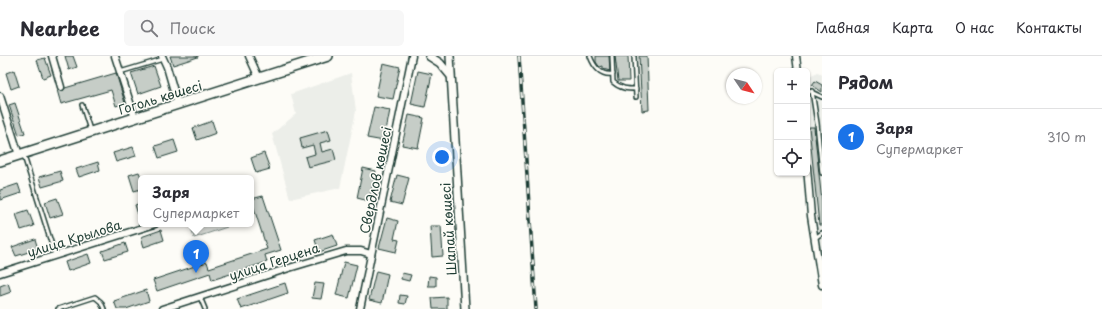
<!DOCTYPE html>
<html lang="ru">
<meta charset="utf-8">
<style>
body{margin:0;font-family:"Playpen Sans",sans-serif;background:#f7f7f7;color:#2b2b33}
.controls{position:absolute;right:12px;top:12px;display:grid;overflow:hidden;border-radius:6px;box-shadow:0 1px 3px #0004}
.controls button{width:36px;height:36px;display:grid;place-items:center;padding:0;border:0;border-bottom:1px solid #e1e1e2;background:#fff;color:#2b2b33;font:20px sans-serif}
.compass{position:absolute;left:726px;top:12px;width:36px;height:36px;border-radius:50%;background:#fff;box-shadow:0 1px 3px #0004;rotate:125deg}
.you{position:absolute;left:442px;top:101px;width:14px;height:14px;margin:-10px;border:3px solid #fff;border-radius:50%;background:#1a73e8;box-shadow:0 0 0 6px #1a73e833}
.badge{display:grid;place-items:center;width:26px;height:26px;border-radius:50%;background:#1a73e8;color:#fff;font-size:13px;font-weight:700}
.pin{position:absolute;translate:-50% -33px;filter:drop-shadow(0 1px 2px #0008)}
.pin::after{content:'';position:absolute;top:21px;width:14px;height:12px;background:inherit;clip-path:polygon(0 0,100% 0,50% 100%)}
.popup{position:absolute;left:138px;top:119px;width:116px;height:52px;box-sizing:border-box;display:grid;place-content:center;border-radius:6px;background:#fff;filter:drop-shadow(0 1px 3px #0005);font-size:13px;white-space:nowrap;color:#7c7c81}
.popup b{font-size:15px;color:#2b2b33}
.popup::after{content:'';position:absolute;left:50%;top:100%;margin-left:-8px;border:8px solid transparent;border-top-color:#fff}
.list{margin:0;padding:0;list-style:none}
h2{display:flex;justify-content:space-between;align-items:center;height:52px;margin:0;padding:0 16px;font-size:17px}
h2 small{font-size:13px;font-weight:400;color:#7c7c81}
.list li{display:grid;grid-template-columns:26px 1fr auto;gap:12px;align-items:center;box-sizing:border-box;height:56px;padding:0 16px;border-top:1px solid #e1e1e2}
.list b{display:block;font-size:15px;white-space:nowrap}
.list p{margin:0;font-size:13px;white-space:nowrap;color:#7c7c81}
.list em{font-size:13px;font-style:normal;color:#7c7c81}
.icon{flex:none;width:22px;height:22px;fill:none;stroke:currentColor;stroke-width:2;stroke-linecap:round;stroke-linejoin:round}
.map{position:relative;flex:none;width:822px;height:253px;overflow:hidden}
header{display:flex;align-items:center;gap:24px;box-sizing:border-box;height:56px;padding:0 20px;background:#fff;border-bottom:1px solid #e1e1e2}
header strong{font-size:19px}
nav{display:flex;gap:22px;margin-inline-start:auto;font-size:14px}
.search{width:280px;height:36px;background:#f7f7f7;display:flex;align-items:center;gap:10px;box-sizing:border-box;padding:0 14px;border-radius:6px;color:#7c7c81;font-size:15px}
main{display:flex}
aside{flex:1;background:#fff}
.map>svg:first-child{display:block}
</style>
<header>
<strong>Nearbee</strong>
<div class="search"><svg class="icon" aria-label="search" viewBox="0 0 24 24"><circle cx="10" cy="10" r="6"/><path d="M15 15l6 6"/></svg>Поиск</div>
<nav><a>Главная</a><a>Карта</a><a>О нас</a><a>Контакты</a></nav>
</header>
<main>
<div class="map">
<svg width="822" height="253" viewBox="0 0 822 253">
<rect width="100%" height="100%" fill="#fdfcf7"/>
<filter id="ink" filterUnits="userSpaceOnUse"><feTurbulence type="fractalNoise" baseFrequency=".025" numOctaves="2"/><feDisplacementMap in="SourceGraphic" scale="8" xChannelSelector="R" yChannelSelector="G"/><feConvolveMatrix kernelMatrix="1 2 1 2 8 2 1 2 1" color-interpolation-filters="sRGB"/></filter>
<g filter="url(#ink)">
<g fill="#eceee9">
<path d="M 818,16 L 822,19 L 822,196 L 820,195 L 807,58 L 807,21 Z"/>
<path d="M 351,17 L 356,55 L 340,132 L 290,143 L 272,78 L 296,58 L 291,38 Z"/>
</g>
<path fill="#dde0db" stroke="#7e8e88" d="M 190,168 L 226,168 L 227,171 L 194,182 Z"/>
<g fill="#c6cdc7" stroke="#1f3d34">
<path d="M 65,0 L 73,0 L 77,11 L 69,14 Z"/>
<path d="M 170,0 L 198,0 L 198,1 L 173,9 Z"/>
<path d="M 596,0 L 609,0 L 610,15 L 603,13 L 603,10 L 600,11 L 598,9 L 596,6 Z"/>
<path d="M 615,0 L 628,0 L 629,25 L 618,25 Z"/>
<path d="M 639,0 L 647,0 L 649,54 L 642,55 Z"/>
<path d="M 45,2 L 51,19 L 43,22 L 37,4 Z"/>
<path d="M 383,7 L 400,11 L 393,43 L 376,40 Z"/>
<path d="M 154,10 L 161,30 L 138,38 L 131,17 Z"/>
<path d="M 14,14 L 19,30 L 11,33 L 6,17 Z"/>
<path d="M 418,15 L 432,18 L 425,51 L 411,48 Z"/>
<path d="M 116,17 L 125,47 L 116,50 L 111,34 L 61,48 L 57,34 L 63,35 L 65,32 Z"/>
<path d="M 815,25 L 822,29 L 822,36 L 812,29 Z"/>
<path d="M 15,47 L 25,77 L 19,79 L 9,49 Z"/>
<path d="M 374,51 L 390,54 L 384,85 L 367,82 Z"/>
<path d="M 409,59 L 424,62 L 418,92 L 402,89 Z"/>
<path d="M 212,65 L 216,77 L 197,84 L 193,72 Z"/>
<path d="M 809,71 L 814,71 L 822,146 L 822,169 L 819,169 Z"/>
<path d="M 328,74 L 331,84 L 320,87 L 322,96 L 333,93 L 336,104 L 308,111 L 305,101 L 315,98 L 313,89 L 302,92 L 300,82 Z"/>
<path d="M 174,84 L 178,96 L 159,102 L 155,90 Z"/>
<path d="M 133,91 L 136,100 L 116,106 L 113,97 Z"/>
<path d="M 264,97 L 270,113 L 256,117 L 251,102 Z"/>
<path d="M 98,106 L 100,114 L 79,121 L 76,113 Z"/>
<path d="M 363,112 L 376,115 L 369,145 L 357,142 Z"/>
<path d="M 60,115 L 63,125 L 42,131 L 39,121 Z"/>
<path d="M 139,116 L 141,121 L 141,133 L 134,135 L 129,119 Z"/>
<path d="M 397,119 L 409,122 L 402,149 L 390,146 Z"/>
<path d="M 18,128 L 21,137 L 0,144 L 0,134 Z"/>
<path d="M 263,140 L 281,194 L 265,199 L 267,206 L 212,224 L 210,217 L 157,235 L 153,224 L 207,206 L 209,212 L 267,193 L 251,143 Z"/>
<path d="M 57,142 L 63,158 L 50,162 L 45,146 Z"/>
<path d="M 141,147 L 141,165 L 140,165 L 135,149 Z"/>
<path d="M 28,154 L 34,170 L 21,174 L 16,158 Z"/>
<path d="M 387,162 L 398,165 L 394,183 L 399,184 L 396,196 L 379,192 Z"/>
<path d="M 430,170 L 441,170 L 443,200 L 432,201 Z"/>
<path d="M 161,174 L 164,184 L 144,191 L 141,181 Z"/>
<path d="M 333,178 L 337,190 L 319,196 L 315,184 Z"/>
<path d="M 35,183 L 38,193 L 16,200 L 12,191 Z"/>
<path d="M 125,187 L 128,196 L 105,203 L 102,195 Z"/>
<path d="M 88,198 L 91,207 L 68,215 L 65,206 Z"/>
<path d="M 344,206 L 357,209 L 349,242 L 336,239 Z"/>
<path d="M 376,215 L 388,218 L 382,247 L 369,244 Z"/>
<path d="M 402,217 L 411,219 L 409,225 L 401,223 Z"/>
<path d="M 429,220 L 436,221 L 436,230 L 428,230 Z"/>
<path d="M 8,227 L 11,236 L 0,240 L 0,230 Z"/>
<path d="M 285,227 L 288,237 L 241,253 L 237,243 Z"/>
<path d="M 315,227 L 324,228 L 321,243 L 312,242 Z"/>
<path d="M 146,234 L 149,245 L 126,253 L 117,253 L 114,245 Z"/>
<path d="M 400,239 L 407,240 L 405,248 L 399,247 Z"/>
<path d="M 447,241 L 447,253 L 433,253 L 432,242 Z"/>
</g>
<g fill="none" stroke-linecap="round" stroke-linejoin="round">
<g stroke="#1f3d34" stroke-width="6">
<g id="service">
<path d="M 590,0 C 594,11 601,20 613,18"/>
<path d="M 612,0 L 613,26 C 621,33 627,33 636,33"/>
<path d="M 634,0 L 636,41"/>
<path d="M 120,16 L 163,3"/>
<path d="M 807,34 L 822,41"/>
<path d="M 812,35 L 817,67 L 822,117"/>
<path d="M 82,49 L 90,74"/>
<path d="M 24,100 L 55,199"/>
<path d="M 815,182 L 822,177"/>
<path d="M 200,241 L 205,253"/>
<path d="M 58,253 L 95,241 L 101,246 L 104,253"/>
</g>
</g>
<g stroke="#1f3d34" stroke-width="9">
<g id="minor">
<path d="M 52,0 L 61,31"/>
<path d="M 115,0 L 135,62"/>
<path d="M 162,0 L 167,11 L 178,49"/>
<path d="M 249,0 L 259,22"/>
<path d="M 796,0 L 798,15"/>
<path d="M 0,40 L 19,99"/>
<path d="M 807,111 L 811,160 L 822,229"/>
<path d="M 0,217 L 155,168"/>
<path d="M 162,253 L 289,212 L 346,195 L 361,195 L 371,198"/>
<path d="M 360,253 L 412,0"/>
</g>
</g>
<g stroke="#1f3d34" stroke-width="10">
<g id="tertiary">
<path d="M 429,0 L 440,7 L 450,19"/>
<path d="M 450,0 L 465,253"/>
</g>
</g>
<g stroke="#1f3d34" stroke-width="12">
<path id="primary" d="M 0,105 L 328,0"/>
</g>
<use href="#service" stroke="#fdfcf7" stroke-width="3"/>
<use href="#minor" stroke="#fdfcf7" stroke-width="6"/>
<use href="#tertiary" stroke="#fdfcf7" stroke-width="7"/>
<use href="#primary" stroke="#fdfcf7" stroke-width="9"/>
<g stroke="#1f3d34" stroke-width="3.5">
<path id="rail" d="M 519,0 L 536,253"/>
</g>
<use href="#rail" stroke="#fdfcf7" stroke-width="2" stroke-dasharray="6" stroke-linecap="butt"/>
</g>
</g>
<g text-anchor="middle" dominant-baseline="central" stroke-width="3" stroke-linejoin="round" paint-order="stroke">
<g font-size="13" fill="#1f3d34" stroke="#fdfcf7">
<text transform="translate(160 41) rotate(-17)">Гоголь көшесі</text>
<text transform="translate(375 124) rotate(-78)">Свердлов көшесі</text>
<text transform="translate(448 173) rotate(-94)">Шапай көшесі</text>
<text transform="translate(74 182) rotate(-17)">улица Крылова</text>
<text transform="translate(274 205) rotate(-18)">улица Герцена</text>
</g>
</g>
</svg>
<div class="controls">
<button>+</button>
<button>−</button>
<button><svg class="icon" aria-label="locate" viewBox="0 0 24 24"><circle cx="12" cy="12" r="6"/><path d="M12 2v4M12 18v4M2 12h4M18 12h4"/></svg></button>
</div>
<svg class="compass" viewBox="-18 -18 36 36"><path d="M0-13l5 13h-10z" fill="#e53935"/><path d="M0 13l5-13h-10z" fill="#7c7c81"/></svg>
<div class="you"></div>
<div class="pin badge" style="left:196px;top:217px">1</div>
<div class="popup"><b>Заря</b>Супермаркет</div>
</div>
<aside>
<h2>Рядом<small></small></h2>
<ul class="list">
<li><span class="badge">1</span><div><b>Заря</b><p>Супермаркет</p></div><em>310 m</em></li>
</ul>
</aside>
</main>
